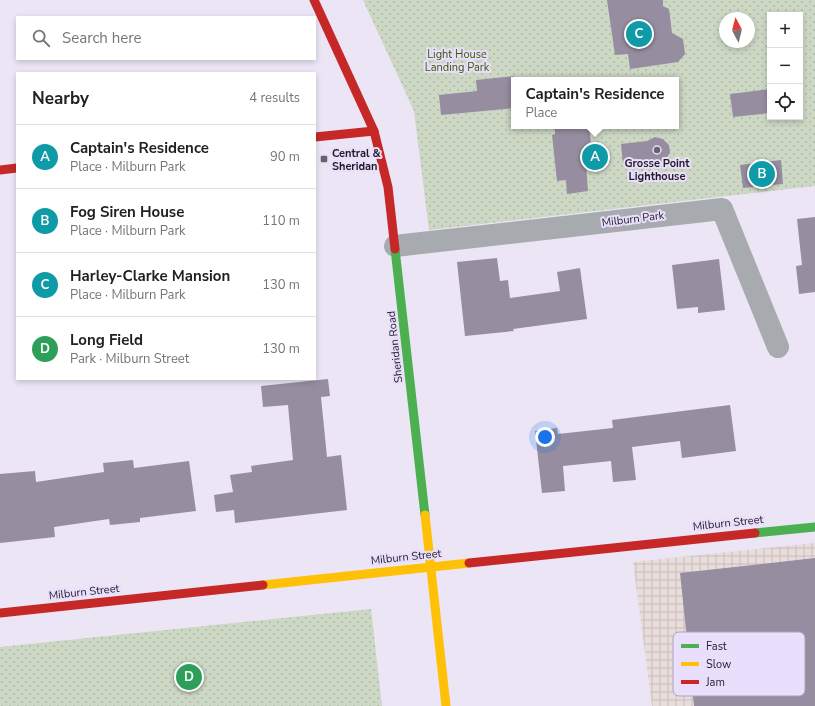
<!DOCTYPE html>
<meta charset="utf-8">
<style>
body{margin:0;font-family:"Nunito Sans",sans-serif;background:#f6f6f6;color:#202124}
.controls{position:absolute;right:12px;top:12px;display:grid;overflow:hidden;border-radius:0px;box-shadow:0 2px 6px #0003}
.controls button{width:36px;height:36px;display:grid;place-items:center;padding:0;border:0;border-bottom:1px solid #e0e0e0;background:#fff;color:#202124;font:20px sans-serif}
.compass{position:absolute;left:719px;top:12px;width:36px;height:36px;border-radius:50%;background:#fff;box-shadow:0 2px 6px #0003;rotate:353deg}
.you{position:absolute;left:545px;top:437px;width:14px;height:14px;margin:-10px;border:3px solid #fff;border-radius:50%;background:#1a73e8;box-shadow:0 0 0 6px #1a73e833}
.badge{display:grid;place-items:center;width:26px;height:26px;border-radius:50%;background:#68626f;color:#fff;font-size:13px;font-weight:700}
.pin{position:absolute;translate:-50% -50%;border:2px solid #fff;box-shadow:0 1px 4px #0006}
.popup{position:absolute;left:511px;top:77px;width:168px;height:52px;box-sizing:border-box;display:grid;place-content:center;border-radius:0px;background:#fff;filter:drop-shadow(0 1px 3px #0005);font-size:13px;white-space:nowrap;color:#757577}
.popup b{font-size:15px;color:#202124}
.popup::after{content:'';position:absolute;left:50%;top:100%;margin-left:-8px;border:8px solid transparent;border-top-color:#fff}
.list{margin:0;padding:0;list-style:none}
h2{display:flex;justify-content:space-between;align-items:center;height:52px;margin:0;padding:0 16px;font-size:17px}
h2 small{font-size:13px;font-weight:400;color:#757577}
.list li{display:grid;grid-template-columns:26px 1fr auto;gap:12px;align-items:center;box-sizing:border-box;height:64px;padding:0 16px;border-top:1px solid #e0e0e0}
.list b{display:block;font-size:15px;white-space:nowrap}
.list p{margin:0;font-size:13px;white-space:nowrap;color:#757577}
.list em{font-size:13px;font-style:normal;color:#757577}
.icon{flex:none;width:22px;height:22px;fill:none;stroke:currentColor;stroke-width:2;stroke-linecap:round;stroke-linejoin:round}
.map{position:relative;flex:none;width:815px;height:706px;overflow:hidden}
.search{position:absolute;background:#fff;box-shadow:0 2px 6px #0003;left:16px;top:16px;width:300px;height:44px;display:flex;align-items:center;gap:10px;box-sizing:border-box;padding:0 14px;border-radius:0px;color:#757577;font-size:15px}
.panel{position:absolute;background:#fff;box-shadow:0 2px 6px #0003;left:16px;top:72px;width:300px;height:308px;border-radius:0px}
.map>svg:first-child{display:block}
</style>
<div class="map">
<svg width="815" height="706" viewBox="0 0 815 706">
<defs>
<pattern id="industrial-grid" width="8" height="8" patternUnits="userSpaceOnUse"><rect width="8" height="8" fill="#e9dddb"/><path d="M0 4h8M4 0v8" fill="none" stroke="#c8bdbc"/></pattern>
<pattern id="park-dots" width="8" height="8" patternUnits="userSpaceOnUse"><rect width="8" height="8" fill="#ccd7c4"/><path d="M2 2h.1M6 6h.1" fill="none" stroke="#afb8a8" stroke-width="1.8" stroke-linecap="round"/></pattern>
</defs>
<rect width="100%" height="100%" fill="#ebe5f5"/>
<path fill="url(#industrial-grid)" d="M 815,543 L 815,706 L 652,706 L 633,562 Z"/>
<g fill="url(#park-dots)" fill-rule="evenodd">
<path d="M 363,0 L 815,0 L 815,186 L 429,230 L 414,111 ZM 770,15 L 800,15 L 800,117 L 770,117 ZM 725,18 L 749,18 L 749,42 L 725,42 ZM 514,80 L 676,80 L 676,126 L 514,126 Z"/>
<path d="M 371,609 L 382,706 L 0,706 L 0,647 Z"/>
</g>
<g fill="#968da1">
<path d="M 607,0 L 663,0 L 663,6 L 669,9 L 672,33 L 683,39 L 685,54 L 678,62 L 630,69 L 628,54 L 615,55 Z"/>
<path d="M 514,76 L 514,108 L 441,115 L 439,95 L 477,91 L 476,80 Z"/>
<path d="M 770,89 L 770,113 L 733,117 L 730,94 Z"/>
<path d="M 555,126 L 589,126 L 593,161 L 586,162 L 588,191 L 567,194 L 566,180 L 557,181 L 552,135 L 555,134 Z"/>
<path d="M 655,137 L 663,139 L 669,145 L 670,153 L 665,160 L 658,163 L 648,160 L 623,164 L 621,144 L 647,141 Z"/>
<path d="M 781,160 L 783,184 L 743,188 L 740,165 Z"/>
<path d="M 815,217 L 815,292 L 799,294 L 796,266 L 802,265 L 797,219 Z"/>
<path d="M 497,258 L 500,281 L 508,280 L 510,298 L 560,291 L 557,272 L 580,268 L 587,319 L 513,329 L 514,331 L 465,336 L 457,262 Z"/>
<path d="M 719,259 L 725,310 L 698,313 L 698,307 L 677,309 L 672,265 Z"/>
<path d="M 328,379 L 330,396 L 321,397 L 327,457 L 341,455 L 347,510 L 235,523 L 234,510 L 216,512 L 214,495 L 233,492 L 230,475 L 252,472 L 251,466 L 293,460 L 288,405 L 263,407 L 261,386 Z"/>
<path d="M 730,405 L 736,451 L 682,458 L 680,441 L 632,447 L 636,480 L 613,482 L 611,461 L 563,466 L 565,491 L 542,493 L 535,431 L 557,428 L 558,434 L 613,428 L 612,420 Z"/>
<path d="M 133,460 L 134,468 L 189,461 L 196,511 L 140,518 L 140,522 L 110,525 L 109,519 L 54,527 L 55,537 L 0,543 L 0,474 L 35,471 L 36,482 L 104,472 L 103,463 Z"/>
<path d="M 815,558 L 815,706 L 694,706 L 680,573 Z"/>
</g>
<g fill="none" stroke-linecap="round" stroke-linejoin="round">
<path stroke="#a7aaae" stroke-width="22" d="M 395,246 L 722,209 L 778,347"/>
<g stroke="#4caf50" stroke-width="9">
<path d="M 395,249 L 425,515"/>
<path d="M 755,533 L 815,527"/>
</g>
<g stroke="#ffc107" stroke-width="9">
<path d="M 425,515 L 446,706"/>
<path d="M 263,585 L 469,563"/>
</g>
<g stroke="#c62828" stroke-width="9">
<path d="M 314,0 L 374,131 L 388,187 L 395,249"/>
<path d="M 315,137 L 374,131"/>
<path d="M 0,170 L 17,168"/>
<path d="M 469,563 L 755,533"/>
<path d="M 0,613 L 263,585"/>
</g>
</g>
<g fill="#68626f" stroke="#e9defc" stroke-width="1.5">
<circle cx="657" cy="150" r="4"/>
<rect x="320" y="155" width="8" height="8" rx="2"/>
</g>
<g text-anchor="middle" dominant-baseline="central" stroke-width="4" stroke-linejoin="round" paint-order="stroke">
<g font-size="11" fill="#365800" stroke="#e9defc">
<text x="457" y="54">Light House<tspan x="457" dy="13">Landing Park</tspan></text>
</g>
<g font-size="11" font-weight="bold" fill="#211c27" stroke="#e9defc" text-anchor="start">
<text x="332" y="153">Central &amp;<tspan x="332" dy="13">Sheridan</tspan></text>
<text x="657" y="163" text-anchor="middle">Grosse Point<tspan x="657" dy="13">Lighthouse</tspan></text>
</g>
<g font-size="11" fill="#211c27" stroke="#e9defc">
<text transform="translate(633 219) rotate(-7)">Milburn Park</text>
<text transform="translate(395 347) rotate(-96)">Sheridan Road</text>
<text transform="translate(728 523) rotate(-6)">Milburn Street</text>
<text transform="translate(406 557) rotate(-6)">Milburn Street</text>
<text transform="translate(84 592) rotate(-6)">Milburn Street</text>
</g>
</g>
<rect x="673" y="632" width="132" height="64" rx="6" fill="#e9defc" stroke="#ada4bc" stroke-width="1"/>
<rect x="681" y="644" width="18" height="4" fill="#4caf50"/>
<rect x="681" y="662" width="18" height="4" fill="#ffc107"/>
<rect x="681" y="680" width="18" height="4" fill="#c62828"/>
<g font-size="11" fill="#211c27">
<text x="706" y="650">Fast</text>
<text x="706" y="668">Slow</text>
<text x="706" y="686">Jam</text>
</g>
</svg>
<div class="controls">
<button>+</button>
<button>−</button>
<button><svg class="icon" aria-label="locate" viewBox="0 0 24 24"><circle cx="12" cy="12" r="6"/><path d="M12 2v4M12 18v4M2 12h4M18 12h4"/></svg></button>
</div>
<svg class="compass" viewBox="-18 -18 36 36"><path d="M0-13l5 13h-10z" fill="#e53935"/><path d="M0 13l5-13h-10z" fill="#757577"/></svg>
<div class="you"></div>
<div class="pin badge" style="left:595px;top:157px;background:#0f9aa8">A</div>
<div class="popup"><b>Captain's Residence</b>Place</div>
<div class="pin badge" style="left:762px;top:174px;background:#0f9aa8">B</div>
<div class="pin badge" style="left:639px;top:34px;background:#0f9aa8">C</div>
<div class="pin badge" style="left:189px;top:677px;background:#2e9e5b">D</div>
<div class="search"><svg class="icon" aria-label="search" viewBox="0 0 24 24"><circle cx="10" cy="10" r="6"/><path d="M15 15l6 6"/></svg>Search here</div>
<section class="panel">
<h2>Nearby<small>4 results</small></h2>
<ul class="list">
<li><span class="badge" style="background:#0f9aa8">A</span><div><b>Captain's Residence</b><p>Place · Milburn Park</p></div><em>90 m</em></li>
<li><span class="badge" style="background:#0f9aa8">B</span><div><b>Fog Siren House</b><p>Place · Milburn Park</p></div><em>110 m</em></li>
<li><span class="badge" style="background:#0f9aa8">C</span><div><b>Harley-Clarke Mansion</b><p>Place · Milburn Park</p></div><em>130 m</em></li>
<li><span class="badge" style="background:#2e9e5b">D</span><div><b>Long Field</b><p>Park · Milburn Street</p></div><em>130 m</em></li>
</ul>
</section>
</div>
